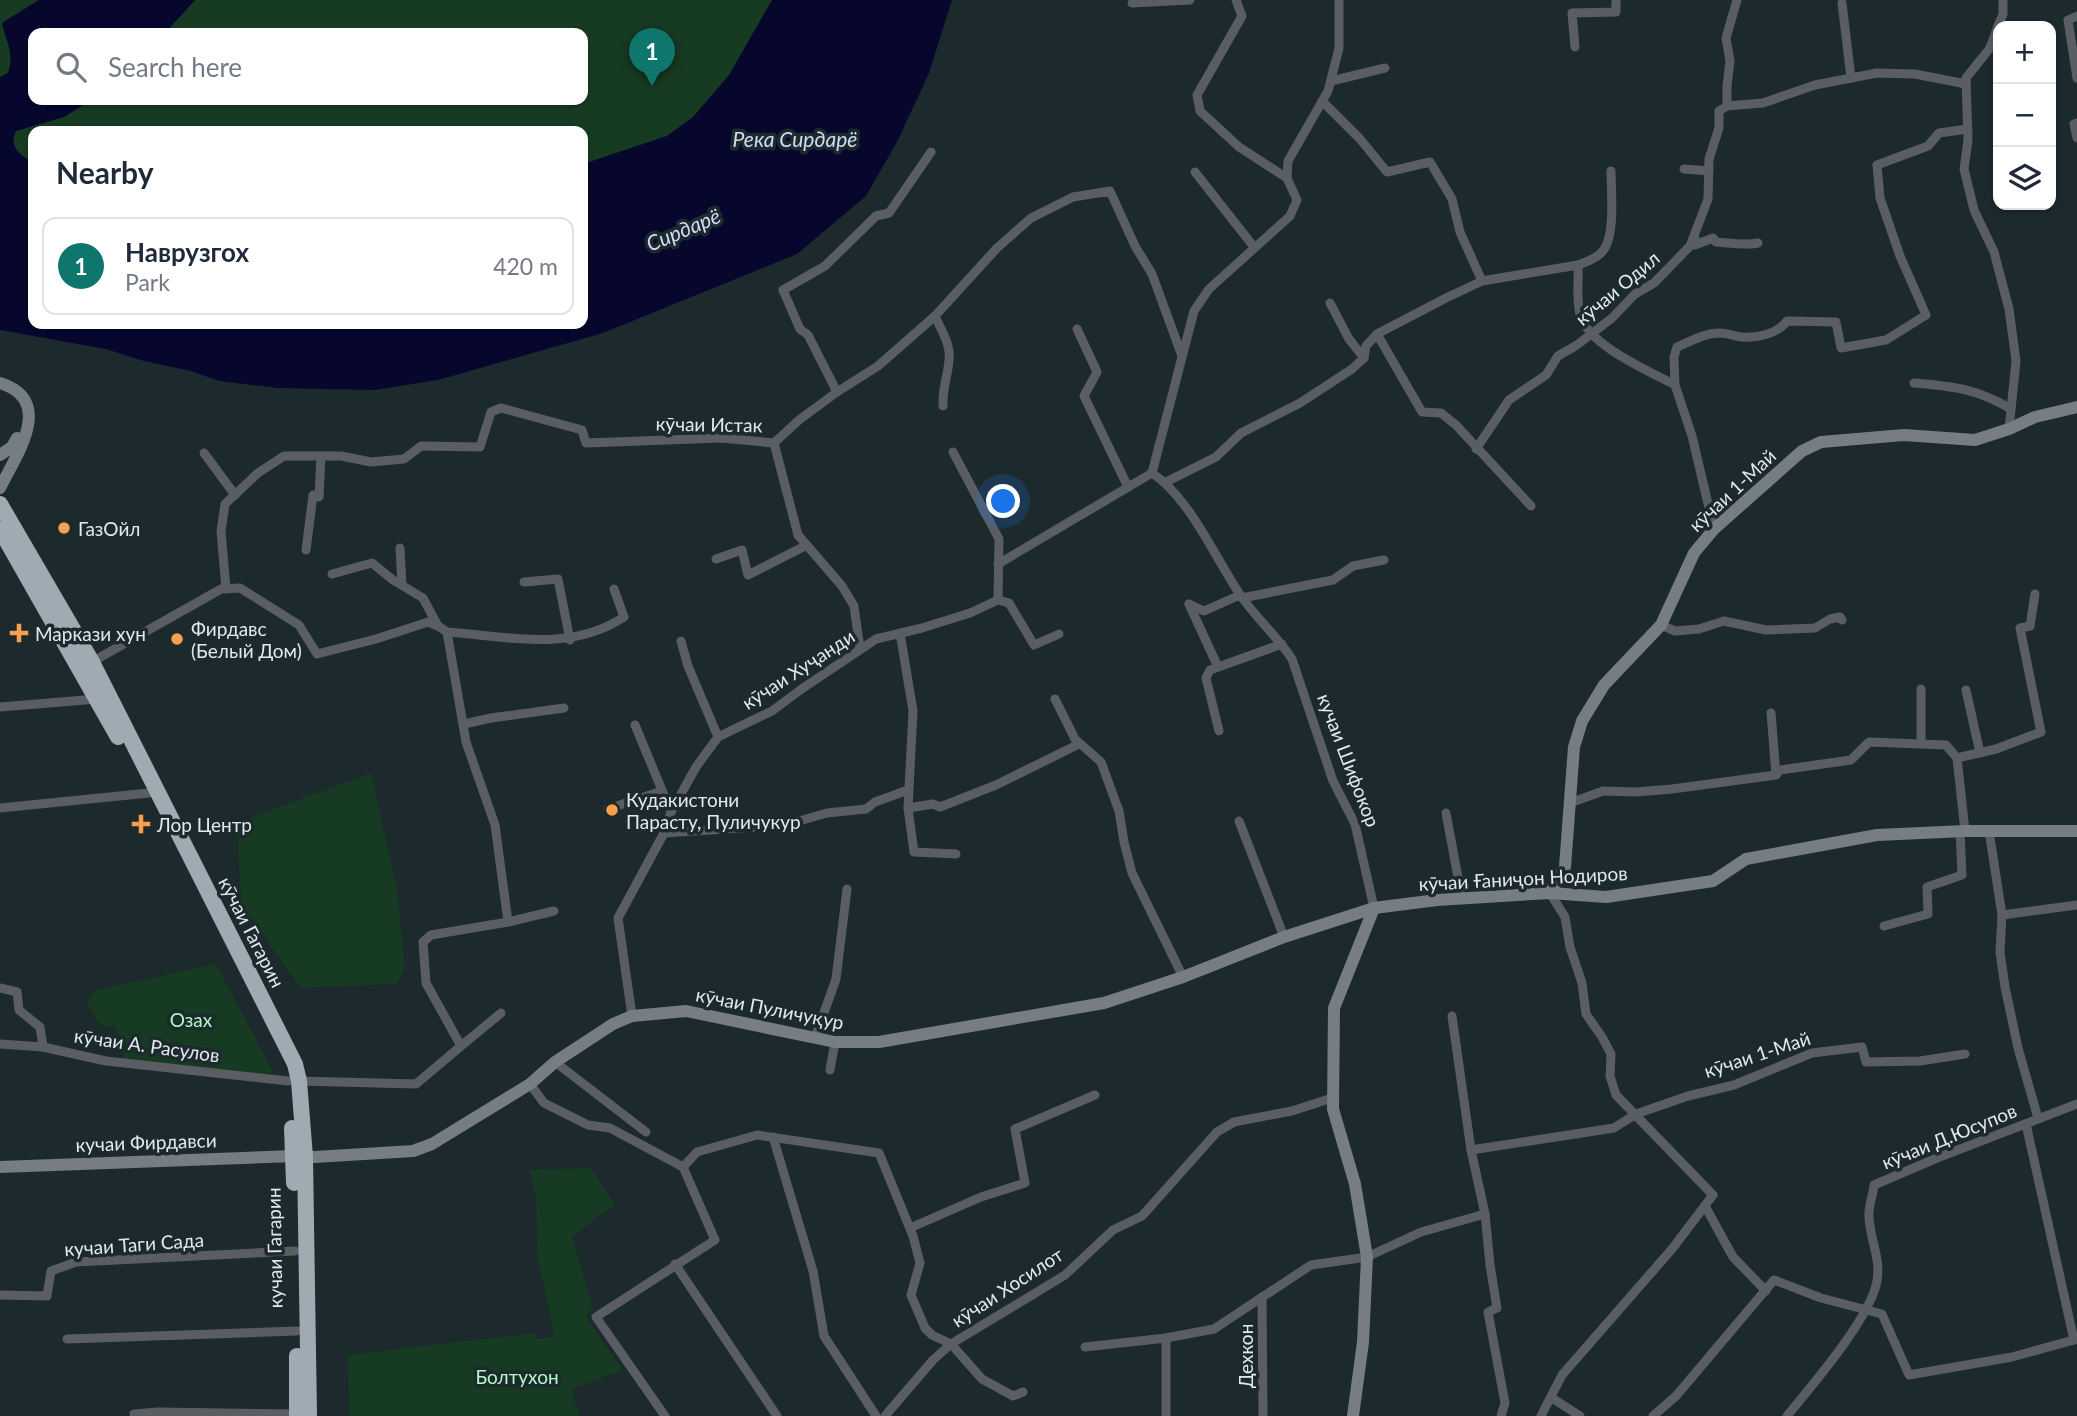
<!DOCTYPE html>
<meta charset="utf-8">
<style>
body{margin:0;font-family:Lato,sans-serif;background:#f2f2f3;color:#1f2937}
.controls{position:absolute;right:21px;top:21px;display:grid;overflow:hidden;border-radius:14px;box-shadow:0 2px 5px #0004}
.controls button{width:63px;height:63px;display:grid;place-items:center;padding:0;border:0;border-bottom:2px solid #e0e1e3;background:#fff;color:#1f2937;font:35px sans-serif}
.you{position:absolute;left:1004px;top:502px;width:24px;height:24px;margin:-18px;border:5px solid #fff;border-radius:50%;background:#1a73e8;box-shadow:0 0 0 10px #1a73e833}
.badge{display:grid;place-items:center;width:46px;height:46px;border-radius:50%;background:#0f766e;color:#fff;font-size:23px;font-weight:700}
.pin{position:absolute;translate:-50% -58px;filter:drop-shadow(0 2px 4px #0008)}
.pin::after{content:'';position:absolute;top:37px;width:24px;height:21px;background:inherit;clip-path:polygon(0 0,100% 0,50% 100%)}
.list{margin:0;padding:0;list-style:none}
h2{display:flex;justify-content:space-between;align-items:center;height:91px;margin:0;padding:0 28px;font-size:30px}
h2 small{font-size:23px;font-weight:400;color:#747a83}
.list li{display:grid;grid-template-columns:46px 1fr auto;gap:21px;align-items:center;box-sizing:border-box;height:98px;margin:0 14px 14px;padding:0 14px;border:2px solid #e0e1e3;border-radius:14px}
.list b{display:block;font-size:26px;white-space:nowrap}
.list p{margin:0;font-size:23px;white-space:nowrap;color:#747a83}
.list em{font-size:23px;font-style:normal;color:#747a83}
.icon{flex:none;width:38px;height:38px;fill:none;stroke:currentColor;stroke-width:2;stroke-linecap:round;stroke-linejoin:round}
.map{position:relative;flex:none;width:2077px;height:1416px;overflow:hidden}
.search{position:absolute;background:#fff;box-shadow:0 2px 5px #0004;left:28px;top:28px;width:560px;height:77px;display:flex;align-items:center;gap:18px;box-sizing:border-box;padding:0 24px;border-radius:14px;color:#747a83;font-size:26px}
.panel{position:absolute;background:#fff;box-shadow:0 2px 5px #0004;left:28px;top:126px;width:560px;height:203px;border-radius:14px}
.map>svg:first-child{display:block}
</style>
<div class="map">
<svg width="2077" height="1416" viewBox="0 0 2077 1416">
<rect width="100%" height="100%" fill="#1d2a2d"/>
<g fill="#173b22">
<path d="M 0,0 L 39,0 L 5,20 C 3,42 17,49 8,74 L 0,77 Z"/>
<path d="M 195,0 L 772,0 L 729,75 L 693,117 L 667,136 L 583,164 L 583,131 L 33,131 L 33,162 C 23,157 18,153 13,144 L 16,131 L 77,110 L 91,100 L 583,100 L 583,33 L 165,33 Z"/>
<path d="M 371,773 L 397,891 L 405,968 L 396,984 L 301,988 L 241,904 L 237,823 Z"/>
<path d="M 216,964 L 273,1072 L 258,1076 L 124,1059 L 115,1025 L 103,1027 L 87,1003 L 97,990 Z"/>
<path d="M 591,1168 L 615,1205 L 572,1236 L 593,1310 L 585,1315 L 622,1370 L 571,1389 L 580,1416 L 350,1416 L 347,1355 L 535,1333 L 536,1339 L 555,1337 L 538,1260 L 536,1199 L 530,1170 Z"/>
</g>
<path fill="#07072e" d="M 39,0 L 195,0 L 165,33 L 33,33 L 33,100 L 91,100 L 64,117 L 16,131 C 8,146 20,156 33,162 L 33,324 L 583,324 L 583,164 L 667,136 L 693,117 L 729,75 L 772,0 L 952,0 L 929,73 L 897,142 L 866,196 L 797,254 L 603,333 L 438,380 L 374,390 L 278,388 L 219,381 L 191,371 L 140,360 L 106,349 L 0,330 L 0,77 L 8,73 C 15,53 6,42 2,23 Z"/>
<g fill="none" stroke-linecap="round" stroke-linejoin="round">
<g stroke="#5a5e62" stroke-width="9">
<path d="M 1236,0 L 1242,16 L 1197,95 L 1200,111 L 1239,147 L 1287,178"/>
<path d="M 1339,0 L 1339,48 L 1328,91 L 1288,161 L 1287,178 L 1297,200 L 1290,216 L 1209,289 L 1194,311 L 1152,473 C 1190,498 1215,558 1241,596 C 1256,618 1277,636 1292,659 L 1333,781 L 1355,824 L 1374,908"/>
<path d="M 1132,3 L 1190,0"/>
<path d="M 1842,3 L 1851,78"/>
<path d="M 2077,16 L 2068,20 L 2077,78"/>
<path d="M 1998,26 L 1990,48 L 1966,78 L 1968,140 L 1964,169 L 1974,210 L 1994,252 L 2009,309 L 2016,361 L 2009,429"/>
<path d="M 1998,26 L 2003,14 L 2003,0"/>
<path d="M 1575,47 L 1572,13 L 1616,12 L 1616,0"/>
<path d="M 1331,81 L 1385,68"/>
<path d="M 1322,101 L 1360,139 L 1387,172 L 1430,162 L 1452,199 L 1460,232 L 1482,281"/>
<path d="M 1727,106 L 1763,103 L 1815,85 L 1877,73 L 1915,74 L 1966,84"/>
<path d="M 2077,123 L 2074,124 L 2077,138"/>
<path d="M 1684,169 L 1709,171"/>
<path d="M 1195,172 L 1254,247"/>
<path d="M 1695,238 L 1695,245 L 1713,238 L 1716,242 C 1731,243 1743,246 1758,243"/>
<path d="M 1578,265 C 1586,262 1596,259 1602,252 C 1616,237 1611,192 1611,171"/>
<path d="M 1330,303 L 1349,339 L 1364,358"/>
<path d="M 935,316 C 941,330 951,344 949,360 C 948,376 942,388 943,406"/>
<path d="M 1077,329 L 1097,372 L 1084,396 L 1128,487"/>
<path d="M 1377,334 L 1422,412 L 1441,413 L 1456,425 L 1531,506"/>
<path d="M 1914,383 C 1955,387 1975,388 2011,409"/>
<path d="M 1675,385 L 1674,357 L 1677,347 C 1691,341 1705,333 1720,333 C 1727,333 1734,336 1742,337 C 1758,338 1777,334 1787,321 L 1836,322 L 1841,348 L 1886,340 L 1926,315 L 1900,256 L 1880,198 L 1877,165 L 1928,146 L 1939,133 L 1968,129"/>
<path d="M 837,392 L 808,335 L 800,329 L 783,290 L 825,266 L 876,216 L 889,213 L 931,152"/>
<path d="M 774,443 L 798,535 L 842,586 L 854,606 L 860,649"/>
<path d="M 1476,449 L 1509,400 L 1546,375 L 1558,356 L 1577,345 L 1612,318 L 1635,294 L 1654,283 L 1690,246 L 1708,199 L 1709,159 L 1719,128 L 1719,111 L 1727,106 L 1727,86 L 1730,61 L 1726,38 L 1737,0"/>
<path d="M 204,453 L 235,495"/>
<path d="M 1166,482 L 1216,457 L 1241,433 L 1300,403 L 1352,369 L 1364,358 L 1366,346 L 1377,334 L 1446,298 L 1482,281 L 1578,265 C 1579,281 1576,299 1580,314 C 1587,345 1649,371 1675,385 L 1692,436 L 1714,529"/>
<path d="M 400,548 L 402,585"/>
<path d="M 306,550 L 313,495 L 319,497 L 321,456"/>
<path d="M 716,559 L 742,550 L 748,575 L 807,545"/>
<path d="M 998,564 L 1152,473"/>
<path d="M 332,574 L 372,563 L 393,580 L 423,598 L 438,626"/>
<path d="M 524,582 L 558,579 L 570,640"/>
<path d="M 226,589 L 221,531 L 225,504 L 258,473 L 284,456 L 341,456 L 371,462 L 404,459 L 421,446 L 480,447 L 491,412 L 501,408 L 582,430 L 586,443 L 721,438 L 774,443 L 799,420 L 837,392 L 878,366 L 935,316 L 997,248 L 1031,218 L 1073,197 L 1110,191 L 1135,246 L 1152,274 L 1182,356"/>
<path d="M 1242,598 L 1333,580 L 1353,566 L 1384,560"/>
<path d="M 998,600 L 1009,603 L 1034,645 L 1059,634"/>
<path d="M 1189,604 L 1218,667"/>
<path d="M 1189,604 L 1204,611 L 1240,595"/>
<path d="M 1661,625 L 1675,631 L 1699,629 L 1724,621 L 1766,630 L 1815,628 L 1830,619 L 1840,617 L 1842,620"/>
<path d="M 447,632 L 466,742 L 495,825 L 508,922"/>
<path d="M 900,633 L 913,711 L 908,808 L 914,852 L 956,854"/>
<path d="M 681,641 L 688,666 L 718,737"/>
<path d="M 90,663 L 221,589 L 240,588 L 299,625 L 317,654 L 376,639 L 428,622 L 438,626 L 447,632 C 508,636 569,653 624,617 L 614,589"/>
<path d="M 1921,689 L 1921,743"/>
<path d="M 1966,690 L 1980,753"/>
<path d="M 1055,699 L 1075,739 L 1101,762 L 1119,811 L 1124,842 L 1132,873 L 1183,977"/>
<path d="M 0,707 L 97,699"/>
<path d="M 1771,713 L 1776,775"/>
<path d="M 464,724 L 491,718 L 564,708"/>
<path d="M 635,725 L 671,812"/>
<path d="M 1219,731 L 1206,678 L 1210,670 L 1282,644"/>
<path d="M 1957,758 L 1965,831"/>
<path d="M 1570,803 L 1603,791 L 1636,792 L 1672,789 L 1776,775 L 1780,770 L 1851,760 L 1869,742 L 1946,745 L 1957,758 L 1996,749 L 2041,732 L 2020,628 L 2030,626 L 2035,594"/>
<path d="M 0,808 L 149,793"/>
<path d="M 908,808 L 933,804 L 940,807 L 996,785 L 1079,744"/>
<path d="M 608,809 L 662,791"/>
<path d="M 1446,813 L 1462,899"/>
<path d="M 1239,821 L 1284,937"/>
<path d="M 1989,831 L 2002,915 L 2000,952 L 2005,987 L 2018,1048 L 2038,1118"/>
<path d="M 664,833 L 785,825 L 827,813 L 866,809 L 875,802 L 908,790"/>
<path d="M 2002,915 L 2077,905"/>
<path d="M 1884,926 L 1928,914 L 1927,887 L 1962,875 L 1960,831"/>
<path d="M 0,988 L 17,992 L 19,1010 L 40,1027 L 43,1047"/>
<path d="M 632,1016 L 618,918 L 664,833 L 671,812 L 696,767 L 718,737 L 772,711 L 803,688 L 876,639 L 922,628 L 970,613 L 998,600 L 999,539 L 953,452"/>
<path d="M 1452,1016 L 1471,1150 L 1485,1214 L 1490,1265 L 1497,1308 L 1488,1312 L 1505,1403 L 1501,1416"/>
<path d="M 815,1038 L 836,979 L 847,889"/>
<path d="M 0,1044 L 43,1047 L 106,1061 L 288,1081"/>
<path d="M 461,1046 L 501,1013"/>
<path d="M 555,1062 L 646,1132"/>
<path d="M 830,1070 L 835,1042"/>
<path d="M 299,1081 L 416,1084 L 461,1046 L 426,983 L 423,942 L 431,935 L 508,922 L 554,911"/>
<path d="M 530,1084 L 544,1103 L 588,1125 L 610,1128 L 683,1167 L 715,1240 L 596,1317 L 665,1416"/>
<path d="M 2026,1124 L 2074,1340"/>
<path d="M 773,1137 L 813,1271 L 824,1336 L 876,1416"/>
<path d="M 1471,1150 L 1614,1128 L 1636,1114 L 1688,1096 L 1734,1085 L 1812,1053 L 1862,1047 L 1866,1062 L 1920,1061 L 1965,1054"/>
<path d="M 683,1167 L 697,1152 L 757,1135 L 879,1153 L 913,1236 L 920,1263 L 911,1295 L 925,1328 L 932,1335 L 951,1344 L 982,1379 L 1013,1396 L 1023,1392"/>
<path d="M 1705,1206 L 1733,1257 L 1766,1291"/>
<path d="M 910,1228 L 981,1197 L 1025,1183 L 1015,1129 L 1095,1095"/>
<path d="M 675,1264 L 777,1416"/>
<path d="M 0,1295 L 47,1296 L 51,1271 L 76,1262 L 295,1251"/>
<path d="M 1262,1297 L 1263,1416"/>
<path d="M 67,1339 L 297,1331"/>
<path d="M 1085,1347 L 1166,1338 L 1214,1329 L 1311,1265 L 1367,1257 L 1421,1232 L 1485,1214"/>
<path d="M 1552,1398 L 1580,1416"/>
<path d="M 134,1414 L 158,1412 L 297,1414"/>
<path d="M 885,1416 L 933,1360 L 951,1344 L 1065,1275 L 1113,1230 L 1142,1216 L 1217,1132 L 1234,1122 L 1292,1111 L 1332,1098"/>
<path d="M 1166,1416 L 1166,1338"/>
<path d="M 1541,1416 L 1562,1375 L 1672,1249 L 1713,1195 L 1616,1095 L 1610,1076 L 1611,1054 L 1602,1037 L 1586,1014 L 1582,983 L 1570,947 L 1565,917 L 1550,893"/>
<path d="M 1653,1416 L 1676,1396 L 1774,1280 L 1821,1298 L 1882,1314 L 1909,1375 L 2012,1357 L 2077,1339"/>
<path d="M 1787,1416 C 1812,1385 1870,1319 1877,1281 C 1881,1258 1870,1240 1869,1217 C 1868,1206 1873,1196 1874,1185 L 1937,1158 L 2077,1104"/>
</g>
<g stroke="#767d83" stroke-width="12">
<path d="M 0,383 C 56,401 16,455 0,488"/>
<path d="M 0,455 L 12,447 L 17,438"/>
<path d="M 1550,893 L 1565,867 L 1574,747 L 1582,721 L 1604,685 L 1661,625 L 1694,553 L 1714,529 L 1802,451 L 1821,442 L 1904,435 L 1975,440 L 2009,429 L 2035,417 L 2077,407"/>
<path d="M 0,1167 L 294,1156 L 315,1157 L 413,1151 L 432,1144 L 530,1084 L 555,1062 L 613,1024 L 632,1016 L 686,1011 L 835,1042 L 879,1042 L 1104,1003 L 1183,977 L 1284,937 L 1374,908 L 1437,900 L 1550,893 L 1606,897 L 1713,881 L 1746,859 L 1877,835 L 1965,831 L 2077,831"/>
<path d="M 1353,1416 L 1363,1342 L 1367,1257 L 1355,1184 L 1333,1109 L 1334,1008 L 1374,908"/>
</g>
<g stroke="#9faab3" stroke-width="16">
<path d="M 0,504 L 92,662 L 295,1064 L 299,1081 L 305,1157 L 309,1416"/>
<path d="M 0,529 L 118,737"/>
<path d="M 292,1128 L 294,1183"/>
<path d="M 297,1356 L 297,1416"/>
</g>
</g>
<g fill="#f9a04c" stroke="#1d2a2d" stroke-width="2.5">
<circle cx="64" cy="528" r="7"/>
<path d="M15.5 622.5h7v7h7v7h-7v7h-7v-7h-7v-7h7z"/>
<circle cx="177" cy="639" r="7"/>
<circle cx="612" cy="810" r="7"/>
<path d="M137.5 813.5h7v7h7v7h-7v7h-7v-7h-7v-7h7z"/>
</g>
<g text-anchor="middle" dominant-baseline="central" stroke-width="7" stroke-linejoin="round" paint-order="stroke">
<g font-size="19" fill="#e1e9eb" stroke="#1d2a2d">
<text transform="translate(1617 288) rotate(-40)">кӯчаи Одил</text>
<text transform="translate(709 424) rotate(1)">кӯчаи Истак</text>
<text transform="translate(1732 490) rotate(-43)">кӯчаи 1-Май</text>
<text transform="translate(798 669) rotate(-33)">кӯчаи Хуҷанди</text>
<text transform="translate(1349 760) rotate(69)">кучаи Шифокор</text>
<text transform="translate(1523 878) rotate(-3)">кӯчаи Ғаниҷон Нодиров</text>
<text transform="translate(252 932) rotate(63)">кӯчаи Гагарин</text>
<text transform="translate(770 1008) rotate(11)">кӯчаи Пуличуқур</text>
<text transform="translate(147 1045) rotate(8)">кӯчаи А. Расулов</text>
<text transform="translate(1757 1054) rotate(-18)">кӯчаи 1-Май</text>
<text transform="translate(1949 1136) rotate(-22)">кӯчаи Д.Юсупов</text>
<text transform="translate(146 1142) rotate(-2)">кучаи Фирдавси</text>
<text transform="translate(134 1244) rotate(-4)">кучаи Таги Сада</text>
<text transform="translate(274 1248) rotate(-91)">кучаи Гагарин</text>
<text transform="translate(1007 1287) rotate(-33)">кӯчаи Хосилот</text>
<text transform="translate(1245 1356) rotate(-90)">Дехкон</text>
</g>
<g font-size="19" fill="#e1e9eb" stroke="#1d2a2d" text-anchor="start">
<text x="78" y="528">ГазОйл</text>
<text x="191" y="628">Фирдавс<tspan x="191" dy="22">(Белый Дом)</tspan></text>
<text x="35" y="633">Маркази хун</text>
<text x="626" y="799">Кудакистони<tspan x="626" dy="22">Парасту, Пуличукур</tspan></text>
<text x="157" y="824">Лор Центр</text>
</g>
<g font-size="19" fill="#aff9c2" stroke="#1d2a2d">
<text x="191" y="1019">Озах</text>
<text x="517" y="1376">Болтухон</text>
</g>
<g font-size="21" font-style="italic" fill="#d0d9f7" stroke="#1d2a2d">
<text x="795" y="138">Река Сирдарё</text>
<text transform="translate(683 229) rotate(-23)">Сирдарё</text>
</g>
</g>
</svg>
<div class="controls">
<button>+</button>
<button>−</button>
<button><svg class="icon" aria-label="layers" viewBox="0 0 24 24"><path d="M12 4l9 5-9 5-9-5zM3 14l9 5 9-5"/></svg></button>
</div>
<div class="you"></div>
<div class="pin badge" style="left:652px;top:86px">1</div>
<div class="search"><svg class="icon" aria-label="search" viewBox="0 0 24 24"><circle cx="10" cy="10" r="6"/><path d="M15 15l6 6"/></svg>Search here</div>
<section class="panel">
<h2>Nearby<small></small></h2>
<ul class="list">
<li><span class="badge">1</span><div><b>Наврузгох</b><p>Park</p></div><em>420 m</em></li>
</ul>
</section>
</div>
